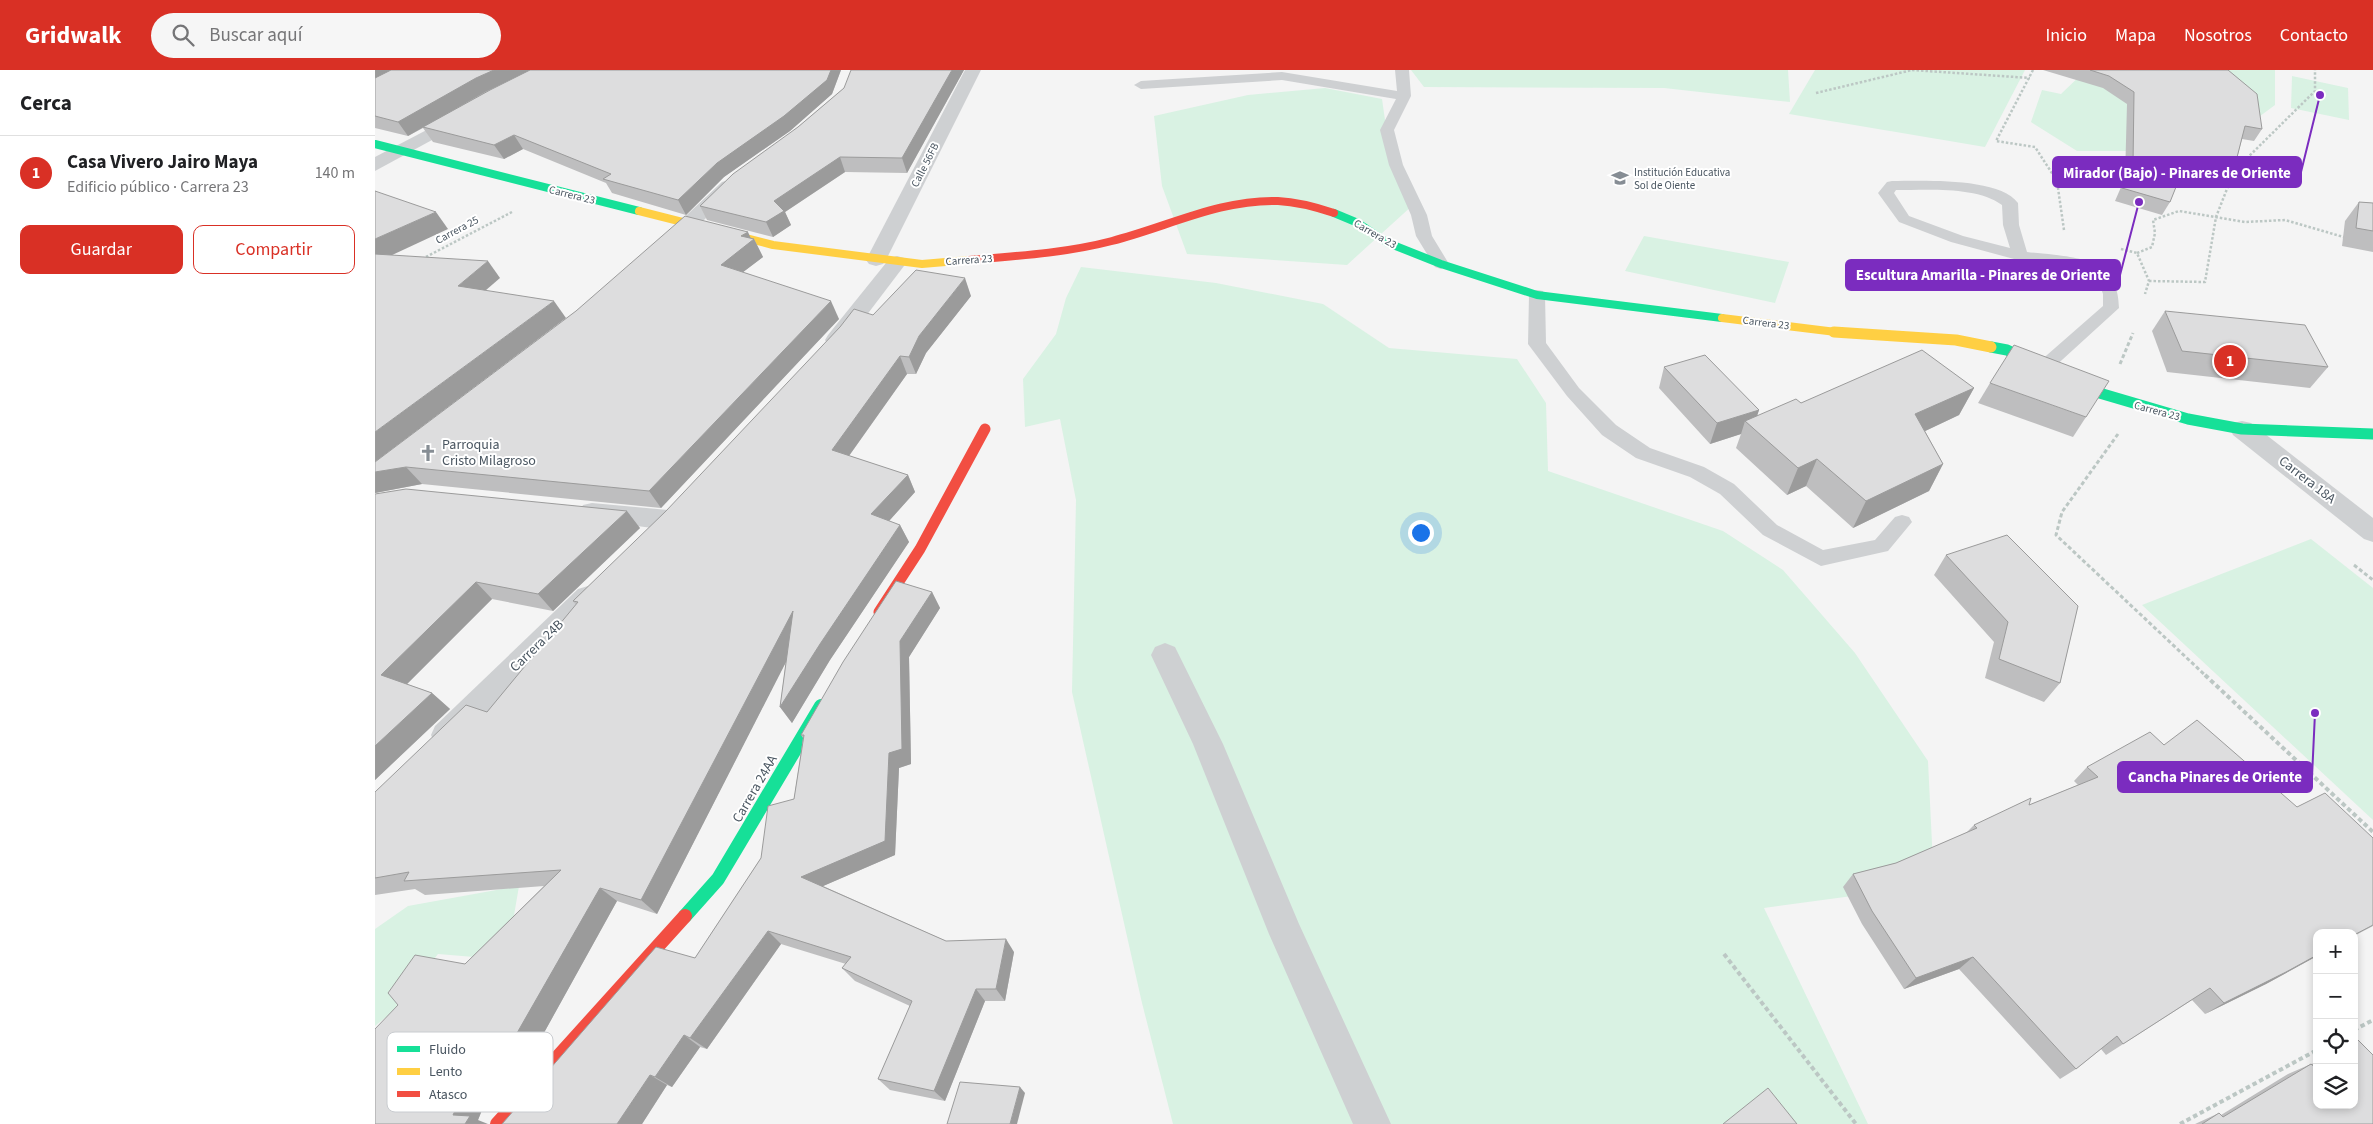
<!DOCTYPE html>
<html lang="es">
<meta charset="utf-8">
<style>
body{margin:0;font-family:"Source Sans 3",sans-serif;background:#f6f6f6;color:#202124}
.controls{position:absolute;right:15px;bottom:15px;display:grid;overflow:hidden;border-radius:10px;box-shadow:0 2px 8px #0003}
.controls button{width:45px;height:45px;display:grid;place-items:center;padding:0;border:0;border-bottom:1px solid #e0e0e0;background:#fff;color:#202124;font:25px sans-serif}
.you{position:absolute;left:1045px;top:462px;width:18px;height:18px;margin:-12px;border:4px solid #fff;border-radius:50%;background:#1a73e8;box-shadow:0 0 0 8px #1a73e833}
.badge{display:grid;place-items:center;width:32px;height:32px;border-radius:50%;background:#d93025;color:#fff;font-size:16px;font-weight:700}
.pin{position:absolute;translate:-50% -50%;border:2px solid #fff;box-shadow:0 1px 5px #0006}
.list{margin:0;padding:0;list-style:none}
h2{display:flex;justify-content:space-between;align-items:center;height:65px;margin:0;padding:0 20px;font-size:21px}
h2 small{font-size:16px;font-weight:400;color:#757577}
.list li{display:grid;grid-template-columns:32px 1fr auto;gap:15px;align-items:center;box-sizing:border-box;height:75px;padding:0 20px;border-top:1px solid #e0e0e0}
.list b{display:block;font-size:19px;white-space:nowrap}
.list p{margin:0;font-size:16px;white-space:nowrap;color:#757577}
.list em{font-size:16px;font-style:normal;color:#757577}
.actions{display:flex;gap:10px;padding:15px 20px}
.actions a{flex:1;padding:11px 0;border:1px solid #d93025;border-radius:10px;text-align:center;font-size:18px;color:#d93025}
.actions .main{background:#d93025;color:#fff}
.icon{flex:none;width:28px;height:28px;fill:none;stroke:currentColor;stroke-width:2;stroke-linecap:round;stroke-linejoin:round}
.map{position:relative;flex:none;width:1998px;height:1054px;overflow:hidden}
header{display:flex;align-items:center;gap:30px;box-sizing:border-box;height:70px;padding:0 25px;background:#d93025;color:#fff}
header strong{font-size:24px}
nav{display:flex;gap:28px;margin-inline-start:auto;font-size:18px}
.search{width:350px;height:45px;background:#f6f6f6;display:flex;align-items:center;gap:12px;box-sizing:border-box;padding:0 18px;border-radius:28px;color:#757577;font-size:19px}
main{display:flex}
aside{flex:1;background:#fff}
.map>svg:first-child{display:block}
</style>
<header>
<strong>Gridwalk</strong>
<div class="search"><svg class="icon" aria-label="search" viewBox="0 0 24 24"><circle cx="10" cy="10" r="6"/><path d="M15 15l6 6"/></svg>Buscar aquí</div>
<nav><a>Inicio</a><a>Mapa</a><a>Nosotros</a><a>Contacto</a></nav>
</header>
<main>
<aside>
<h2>Cerca<small></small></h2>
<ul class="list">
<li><span class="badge">1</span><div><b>Casa Vivero Jairo Maya</b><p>Edificio público · Carrera 23</p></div><em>140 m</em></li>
</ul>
<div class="actions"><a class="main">Guardar</a><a>Compartir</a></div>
</aside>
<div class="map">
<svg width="1998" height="1054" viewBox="0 0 1998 1054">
<rect width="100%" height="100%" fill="#f4f4f4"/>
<g fill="#d9f2e3">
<path d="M 1036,0 L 1413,0 L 1415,32 L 1289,18 L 1049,17 Z"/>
<path d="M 1440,0 L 1650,0 L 1610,77 L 1414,44 Z"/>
<path d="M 1711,0 L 1900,0 L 1900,35 L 1838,81 L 1702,81 L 1656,52 L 1667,20 L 1686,24 Z"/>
<path d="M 1917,6 L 1973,18 L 1974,50 L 1916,38 Z"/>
<path d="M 950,18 L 1007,29 L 1012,64 L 1039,134 L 972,195 L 812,184 L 787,116 L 779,46 L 873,25 Z"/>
<path d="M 1269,166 L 1414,192 L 1400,233 L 1250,201 Z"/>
<path d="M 706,197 L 841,213 L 948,234 L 1014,278 L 1142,289 L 1171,333 L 1173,401 L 1348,461 L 1408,500 L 1480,583 L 1553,691 L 1559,815 L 1389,838 L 1493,1054 L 798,1054 L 767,933 L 697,622 L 701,430 L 685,349 L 650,357 L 648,309 L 681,264 L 691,228 Z"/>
<path d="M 1936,469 L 1998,518 L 1998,750 L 1767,535 Z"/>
<path d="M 144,816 L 135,869 L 111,888 L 63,884 L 16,943 L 0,956 L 0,859 L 33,836 Z"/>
</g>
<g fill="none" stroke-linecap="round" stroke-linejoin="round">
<g stroke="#bcc7c4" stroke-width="2.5" stroke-dasharray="2.5 2" stroke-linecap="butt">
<path d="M 1537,0 L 1655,8"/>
<path d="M 1658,0 L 1621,71 L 1660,77 L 1682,111 L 1689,160"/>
<path d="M 1441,23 L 1537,0"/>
<path d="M 1746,179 L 1762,183 L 1774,211 L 1770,224"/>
<path d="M 1762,183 L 1777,177 L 1780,163 L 1778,150 L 1804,141 L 1870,152 L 1910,150 L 1972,168"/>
<path d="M 47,189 L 137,142"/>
<path d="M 1774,211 L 1830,212 L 1841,147 L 1859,101 L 1940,21 L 1940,0"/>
</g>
<g stroke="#bcc7c4" stroke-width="3" stroke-dasharray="4 2.5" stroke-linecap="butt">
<path d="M 1745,294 L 1758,263"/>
<path d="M 1743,364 L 1687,442 L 1681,465 L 1831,606"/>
<path d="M 1979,495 L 1998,510"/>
</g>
<g stroke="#bcc7c4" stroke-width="4" stroke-dasharray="4.5 3" stroke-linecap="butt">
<path d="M 1830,605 L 1998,762"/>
<path d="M 1349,884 L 1481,1054"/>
<path d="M 1979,960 L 1998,950"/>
<path d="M 1805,1054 L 1942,980"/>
</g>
<g fill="#ced0d2" fill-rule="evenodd">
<path d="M 1020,0 L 1034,0 L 1036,26 L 1019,60 L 1028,95 L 1052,145 L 1057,166 L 1074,194 L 1066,199 L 1060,197 L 1041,166 L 1036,145 L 1014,95 L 1005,60 L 1021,29 L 907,10 L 766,19 L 759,15 L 766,11 L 907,2 L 1022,21 Z"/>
<path d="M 1517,111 C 1547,111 1624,107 1643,133 L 1644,155 L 1652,182 C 1693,187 1744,184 1744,238 L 1676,300 L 1664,300 L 1661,296 L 1664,292 L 1728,236 L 1728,224 L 1723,210 L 1698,197 L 1639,189 L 1576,172 L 1524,152 L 1503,123 L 1512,112 ZM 1521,120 C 1552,120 1602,116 1627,135 L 1628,155 L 1635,178 L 1588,166 L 1534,146 L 1519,123 Z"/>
<path d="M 1162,220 L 1168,221 L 1170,225 L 1171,273 L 1204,318 L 1241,355 L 1275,378 L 1329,397 L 1359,414 L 1402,455 L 1448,480 L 1500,470 L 1520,447 L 1527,445 L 1534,447 L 1537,452 L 1513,481 L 1446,496 L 1388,465 L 1345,424 L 1315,407 L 1261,388 L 1227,365 L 1192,326 L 1153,274 L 1154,225 L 1156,221 Z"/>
</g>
<g fill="#ced0d2" fill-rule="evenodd">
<path d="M 590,0 L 606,0 L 511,190 L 508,194 L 501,196 L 494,194 L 491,190 Z"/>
<path d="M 86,42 L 92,43 L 95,47 L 92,51 L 0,101 L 0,87 Z"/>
<path d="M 354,110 L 361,112 L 364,116 L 361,120 L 299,178 L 292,180 L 285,178 L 282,174 L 285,170 L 347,112 Z"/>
<path d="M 522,186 L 529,188 L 532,192 L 469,275 L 461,277 L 453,275 L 450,270 L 453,265 L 515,188 Z"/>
<path d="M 1867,351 L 1876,353 L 1998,448 L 1998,472 L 1989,469 L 1858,365 L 1855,359 L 1858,353 Z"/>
<path d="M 217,433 L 293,440 L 302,443 L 306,450 L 302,457 L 293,460 L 208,449 L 204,442 L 208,435 Z"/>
<path d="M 213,516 L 223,519 L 227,527 L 223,535 L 82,674 L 71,678 L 60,674 L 56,665 L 60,656 L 203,519 Z"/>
<path d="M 790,573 L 800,577 L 848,674 L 924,854 L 1016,1054 L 978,1054 L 894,864 L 818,674 L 776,585 L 780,577 Z"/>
</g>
<g stroke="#16e098" stroke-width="8">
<path d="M 0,74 L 264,141"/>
<path d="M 959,143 L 983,153 L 1013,173 L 1066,194 L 1162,225 L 1347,248"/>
</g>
<path stroke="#16e098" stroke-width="11" d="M 1616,277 L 1632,280 L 1721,322 L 1813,349 L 1867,359 L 1998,364"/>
<path stroke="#16e098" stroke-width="14" d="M 310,846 L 343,809 L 446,636"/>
<g stroke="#ffcf43" stroke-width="8">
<path d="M 264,141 L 398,175 L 547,194 L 594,190"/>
<path d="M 1347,248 L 1469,263"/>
</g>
<path stroke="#ffcf43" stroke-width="11" d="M 1459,262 L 1581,270 L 1616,277"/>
<path stroke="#f24e42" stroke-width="8" d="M 594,190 C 642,186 691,183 737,171 C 792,157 846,129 903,131 C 923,132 941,137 959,143"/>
<path stroke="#f24e42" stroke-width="11" d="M 504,542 L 545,479 L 610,359"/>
<path stroke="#f24e42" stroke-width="14" d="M 122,1054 L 310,846"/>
</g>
<g fill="#bebebf">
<path d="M 0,0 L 466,0 L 457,24 L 415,61 L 349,107 L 311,145 L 237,123 L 231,113 L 148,79 L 129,89 L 58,72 L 48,58 L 33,66 L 0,58 Z"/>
<path d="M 589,0 L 532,103 L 470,102 L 410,142 L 416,155 L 398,167 L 332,150 L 325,136 L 423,57 L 469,18 Z"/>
<path d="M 1668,0 L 1853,0 L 1887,59 L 1879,71 L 1867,69 L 1858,103 L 1849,115 L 1806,104 L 1795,132 L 1787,145 L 1740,131 L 1750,108 L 1752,34 L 1728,18 Z"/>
<path d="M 1984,132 L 1998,133 L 1998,182 L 1967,176 L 1970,151 Z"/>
<path d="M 376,169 L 379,169 L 388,187 L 368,202 L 464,249 L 286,438 L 47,414 L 0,423 L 0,402 Z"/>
<path d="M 596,226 L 551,283 L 541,304 L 532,304 L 474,386 L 533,405 L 540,422 L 514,451 L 525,455 L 534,472 L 455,590 L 417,653 L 405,637 L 411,591 L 282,844 L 242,831 L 155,988 L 107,1040 L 103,1050 L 0,1054 L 90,894 L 169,816 L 50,825 L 40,819 L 0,825 L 0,722 L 112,642 L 201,535 L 198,531 L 498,245 Z"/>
<path d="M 1790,241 L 1953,297 L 1935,318 L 1792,302 L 1777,261 Z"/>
<path d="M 1289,297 L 1384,340 L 1382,346 L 1426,333 L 1599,318 L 1584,345 L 1550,361 L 1568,394 L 1554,421 L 1478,458 L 1431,416 L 1412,425 L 1361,378 L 1366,364 L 1335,374 L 1284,318 Z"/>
<path d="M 1615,313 L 1711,347 L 1698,367 L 1603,333 Z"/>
<path d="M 0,424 L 265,458 L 178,541 L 117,529 L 32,614 L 57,623 L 75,639 L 0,710 Z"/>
<path d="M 1571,485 L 1703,536 L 1685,613 L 1669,632 L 1610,608 L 1619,572 L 1559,505 Z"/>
<path d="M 557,522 L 565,538 L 534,587 L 536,694 L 524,698 L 520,785 L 448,816 L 571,871 L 639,882 L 630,931 L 610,931 L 570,1031 L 515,1020 L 503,1009 L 535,936 L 480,911 L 467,898 L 471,894 L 406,874 L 332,979 L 325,977 L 297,1017 L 292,1015 L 267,1054 L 127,1054 L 320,888 L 386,788 L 419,729 L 428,668 L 426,665 Z"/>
<path d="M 1789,675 L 1998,856 L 1979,866 L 1979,863 L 1942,863 L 1942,886 L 1891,914 L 1830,944 L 1817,930 L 1731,985 L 1726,979 L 1701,999 L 1685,1009 L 1584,899 L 1529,919 L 1487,854 L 1468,817 L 1478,804 L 1521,793 L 1591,763 L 1599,755 L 1654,735 L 1703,715 L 1699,711 L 1712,697 Z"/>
<path d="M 1982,969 L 1998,1054 L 1820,1054 L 1844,1043 L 1846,1045 L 1913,1004 L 1936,994 L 1937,994 L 1942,991 L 1942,1035 L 1979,1035 L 1979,970 Z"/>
</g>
<g fill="#9b9b9b">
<path d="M 0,0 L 20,0 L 0,11 Z"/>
<path d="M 119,0 L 156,0 L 110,22 L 33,66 L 23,52 L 101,8 Z"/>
<path d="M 456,0 L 466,0 L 457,24 L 415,61 L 349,107 L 311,145 L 303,130 L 342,93 Z"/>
<path d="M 577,0 L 589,0 L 532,103 L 527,88 Z"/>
<path d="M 139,65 L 148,79 L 129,89 L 119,75 Z"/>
<path d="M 465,87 L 470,102 L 410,142 L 416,155 L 398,167 L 391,152 L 399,131 Z"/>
<path d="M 61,142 L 73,159 L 0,193 L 0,169 Z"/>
<path d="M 373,162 L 377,171 L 379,169 L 388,187 L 355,212 L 346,195 L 366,166 Z"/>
<path d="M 113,191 L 125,208 L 96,233 L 83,216 Z"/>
<path d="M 590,208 L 596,226 L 551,283 L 541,304 L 534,287 L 544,266 Z"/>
<path d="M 179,231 L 191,248 L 0,392 L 0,362 Z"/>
<path d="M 456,231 L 464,249 L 286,438 L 274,421 Z"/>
<path d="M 525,286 L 532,304 L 466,397 L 457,380 Z"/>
<path d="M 1599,318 L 1584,345 L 1527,372 L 1540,344 Z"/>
<path d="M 1384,340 L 1378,358 L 1370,351 L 1366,364 L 1335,374 L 1342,353 Z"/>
<path d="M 1442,389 L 1431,416 L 1412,425 L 1423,398 Z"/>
<path d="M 1568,394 L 1554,421 L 1478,458 L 1491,431 Z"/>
<path d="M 31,397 L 47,414 L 0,423 L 0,402 Z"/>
<path d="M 533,405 L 540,422 L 505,461 L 496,444 Z"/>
<path d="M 252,441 L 265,458 L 178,541 L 163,524 Z"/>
<path d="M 525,455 L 534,472 L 455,590 L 417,653 L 405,637 L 445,574 Z"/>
<path d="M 101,512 L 117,529 L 25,621 L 6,605 Z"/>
<path d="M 557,522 L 565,538 L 534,587 L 536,694 L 524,698 L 520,785 L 439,820 L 426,807 L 514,683 L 525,571 Z"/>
<path d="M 418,541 L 429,557 L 282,844 L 266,830 Z"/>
<path d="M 57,623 L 75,639 L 0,710 L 0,676 Z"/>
<path d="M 225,818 L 242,831 L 155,988 L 107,1040 L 103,1050 L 113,1054 L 90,1054 L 78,1045 L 85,1030 Z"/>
<path d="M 393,861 L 406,874 L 332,979 L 315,968 Z"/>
<path d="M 631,869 L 639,882 L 630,931 L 621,919 Z"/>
<path d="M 1942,885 L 1942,886 L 1891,914 L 1830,944 L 1849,933 Z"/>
<path d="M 1598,887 L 1584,899 L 1529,919 L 1541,908 Z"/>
<path d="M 601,919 L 610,931 L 570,1031 L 559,1021 Z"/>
<path d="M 309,965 L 325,977 L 297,1017 L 280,1007 Z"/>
<path d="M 275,1005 L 292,1015 L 267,1054 L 242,1054 Z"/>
<path d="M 645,1017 L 650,1023 L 642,1054 L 635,1054 Z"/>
</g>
<g fill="#ddddde" stroke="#9b9b9b">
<path d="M 16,0 L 119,0 L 101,8 L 23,52 L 0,46 L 0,8 Z"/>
<path d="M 155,0 L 456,0 L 452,10 L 409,46 L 342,93 L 303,130 L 228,109 L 236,104 L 139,65 L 119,75 L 48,57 L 115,20 Z"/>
<path d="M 476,0 L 577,0 L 527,88 L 465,87 L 399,131 L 409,141 L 391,152 L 325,136 L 358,104 L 423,57 L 469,18 Z"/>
<path d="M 1715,0 L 1853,0 L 1882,24 L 1887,59 L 1870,56 L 1858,103 L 1807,90 L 1807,102 L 1795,132 L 1747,118 L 1758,95 L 1759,22 L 1734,6 Z"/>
<path d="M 0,121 L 61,142 L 0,169 Z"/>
<path d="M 1984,132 L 1998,133 L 1998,161 L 1981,158 Z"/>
<path d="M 310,146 L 373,162 L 366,166 L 379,169 L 346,195 L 456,231 L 274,421 L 31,397 L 0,402 L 0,392 L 201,241 Z"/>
<path d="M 0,184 L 113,191 L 83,216 L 179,231 L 0,362 Z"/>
<path d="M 541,200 L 590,208 L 544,266 L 534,287 L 525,286 L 457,380 L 533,405 L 496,444 L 525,455 L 445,574 L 405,637 L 418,541 L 266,830 L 225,818 L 134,977 L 85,1030 L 78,1045 L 95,1046 L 90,1054 L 0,1054 L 0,959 L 23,935 L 13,923 L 40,885 L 90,894 L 186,800 L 29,811 L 34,802 L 0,808 L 0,722 L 91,635 L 112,642 L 203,532 L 198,531 L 291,441 L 465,257 L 479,239 L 498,245 Z"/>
<path d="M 1790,241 L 1930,255 L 1953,297 L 1807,281 Z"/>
<path d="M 1639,275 L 1734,311 L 1711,347 L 1615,313 Z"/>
<path d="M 1547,280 L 1599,318 L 1540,344 L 1568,394 L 1491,431 L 1442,389 L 1423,398 L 1370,351 L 1421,329 L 1426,333 Z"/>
<path d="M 1330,285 L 1384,340 L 1342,353 L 1289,297 Z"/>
<path d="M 31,419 L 252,441 L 163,524 L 101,512 L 6,605 L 57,623 L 0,676 L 0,424 Z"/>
<path d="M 1632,465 L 1703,536 L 1685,613 L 1624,589 L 1633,552 L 1571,485 Z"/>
<path d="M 521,511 L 557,522 L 525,571 L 527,679 L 514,683 L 510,771 L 426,807 L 571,871 L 631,869 L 621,919 L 601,919 L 559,1021 L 503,1009 L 537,931 L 467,898 L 476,887 L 393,861 L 315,968 L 309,965 L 280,1007 L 275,1005 L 242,1054 L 127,1054 L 281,877 L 320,888 L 386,788 L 393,736 L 419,729 L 429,665 L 426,665 L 468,592 Z"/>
<path d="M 1822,650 L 1922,737 L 1950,723 L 1998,768 L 1998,855 L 1979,865 L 1979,863 L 1942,863 L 1942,885 L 1911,902 L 1849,933 L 1835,918 L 1748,974 L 1742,966 L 1701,999 L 1598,887 L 1541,908 L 1497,841 L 1478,804 L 1521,793 L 1602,758 L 1599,755 L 1656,728 L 1654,735 L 1723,707 L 1712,697 L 1775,662 L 1789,675 Z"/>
<path d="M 1982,969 L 1998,985 L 1998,1054 L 1827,1054 L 1844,1043 L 1848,1047 L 1936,994 L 1940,997 L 1942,996 L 1942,1035 L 1979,1035 L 1979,971 Z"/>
<path d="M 585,1012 L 645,1017 L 635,1054 L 572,1054 Z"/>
<path d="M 1393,1018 L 1422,1054 L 1348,1054 Z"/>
</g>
<defs>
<g id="school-bare" transform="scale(1.35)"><path d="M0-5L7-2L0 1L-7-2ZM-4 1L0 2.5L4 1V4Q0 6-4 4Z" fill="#868d94" stroke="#fff" stroke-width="2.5" paint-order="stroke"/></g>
<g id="church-bare" transform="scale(1.35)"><path d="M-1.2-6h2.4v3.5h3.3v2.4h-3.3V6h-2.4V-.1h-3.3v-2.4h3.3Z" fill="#868d94" stroke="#fff" stroke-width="2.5" paint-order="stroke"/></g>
</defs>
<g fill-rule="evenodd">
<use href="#school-bare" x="1245" y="108"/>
<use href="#church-bare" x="53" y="383"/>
</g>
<g text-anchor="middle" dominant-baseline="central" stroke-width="4" stroke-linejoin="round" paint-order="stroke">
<g font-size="11" fill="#4a5661" stroke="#fff">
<text transform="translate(550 95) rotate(-63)">Calle 56FB</text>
<text transform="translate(197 125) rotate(14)">Carrera 23</text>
<text transform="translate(82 160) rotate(-28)">Carrera 25</text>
<text transform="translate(1000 164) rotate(30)">Carrera 23</text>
<text transform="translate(594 190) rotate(-4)">Carrera 23</text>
<text transform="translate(1391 253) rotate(7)">Carrera 23</text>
<text transform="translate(1782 341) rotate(15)">Carrera 23</text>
</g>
<g font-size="11" fill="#4a5661" stroke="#fff" text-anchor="start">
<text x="1259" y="102">Institución Educativa<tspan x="1259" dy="13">Sol de Oiente</tspan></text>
</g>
<g font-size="14" fill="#4a5661" stroke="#fff" text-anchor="start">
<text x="67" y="375">Parroquia<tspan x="67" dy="16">Cristo Milagroso</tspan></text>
</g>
<g font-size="14" fill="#4a5661" stroke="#fff">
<text transform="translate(1932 410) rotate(38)">Carrera 18A</text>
<text transform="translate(162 576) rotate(-44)">Carrera 24B</text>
<text transform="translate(380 719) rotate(-60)">Carrera 24AA</text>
</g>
</g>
<rect x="12" y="962" width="166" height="80" rx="8" fill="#fff" stroke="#c9ccd0" stroke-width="1"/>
<rect x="22" y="976" width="23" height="6" fill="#16e098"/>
<rect x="22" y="998" width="23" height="7" fill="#ffcf43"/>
<rect x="22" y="1021" width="23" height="6" fill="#f24e42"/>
<g font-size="14" fill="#4a5661">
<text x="54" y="984">Fluido</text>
<text x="54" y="1006">Lento</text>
<text x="54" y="1029">Atasco</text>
</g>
<path fill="none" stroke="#7b2cbf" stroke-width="2" d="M1945 25L1926 102M1764 132L1745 205M1940 643L1937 707"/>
<g fill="#7b2cbf" stroke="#fff" stroke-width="2">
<circle cx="1945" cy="25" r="5"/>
<circle cx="1764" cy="132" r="5"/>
<circle cx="1940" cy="643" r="5"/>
</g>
<g fill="#7b2cbf" stroke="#7b2cbf" stroke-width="2">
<rect x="1678" y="87" width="248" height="30" rx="5"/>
<rect x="1471" y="190" width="274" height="30" rx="5"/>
<rect x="1743" y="692" width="194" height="30" rx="5"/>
</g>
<g font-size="15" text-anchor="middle" font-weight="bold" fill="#fff">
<text x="1802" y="108">Mirador (Bajo) - Pinares de Oriente</text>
<text x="1608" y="210">Escultura Amarilla - Pinares de Oriente</text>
<text x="1840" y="712">Cancha Pinares de Oriente</text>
</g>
</svg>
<div class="controls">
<button>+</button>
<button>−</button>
<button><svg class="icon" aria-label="locate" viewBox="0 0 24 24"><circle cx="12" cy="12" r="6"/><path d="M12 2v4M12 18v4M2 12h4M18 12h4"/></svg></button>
<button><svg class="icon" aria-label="layers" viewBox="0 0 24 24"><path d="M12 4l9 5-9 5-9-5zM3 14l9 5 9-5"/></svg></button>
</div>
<div class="you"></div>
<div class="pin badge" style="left:1855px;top:291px">1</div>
</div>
</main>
